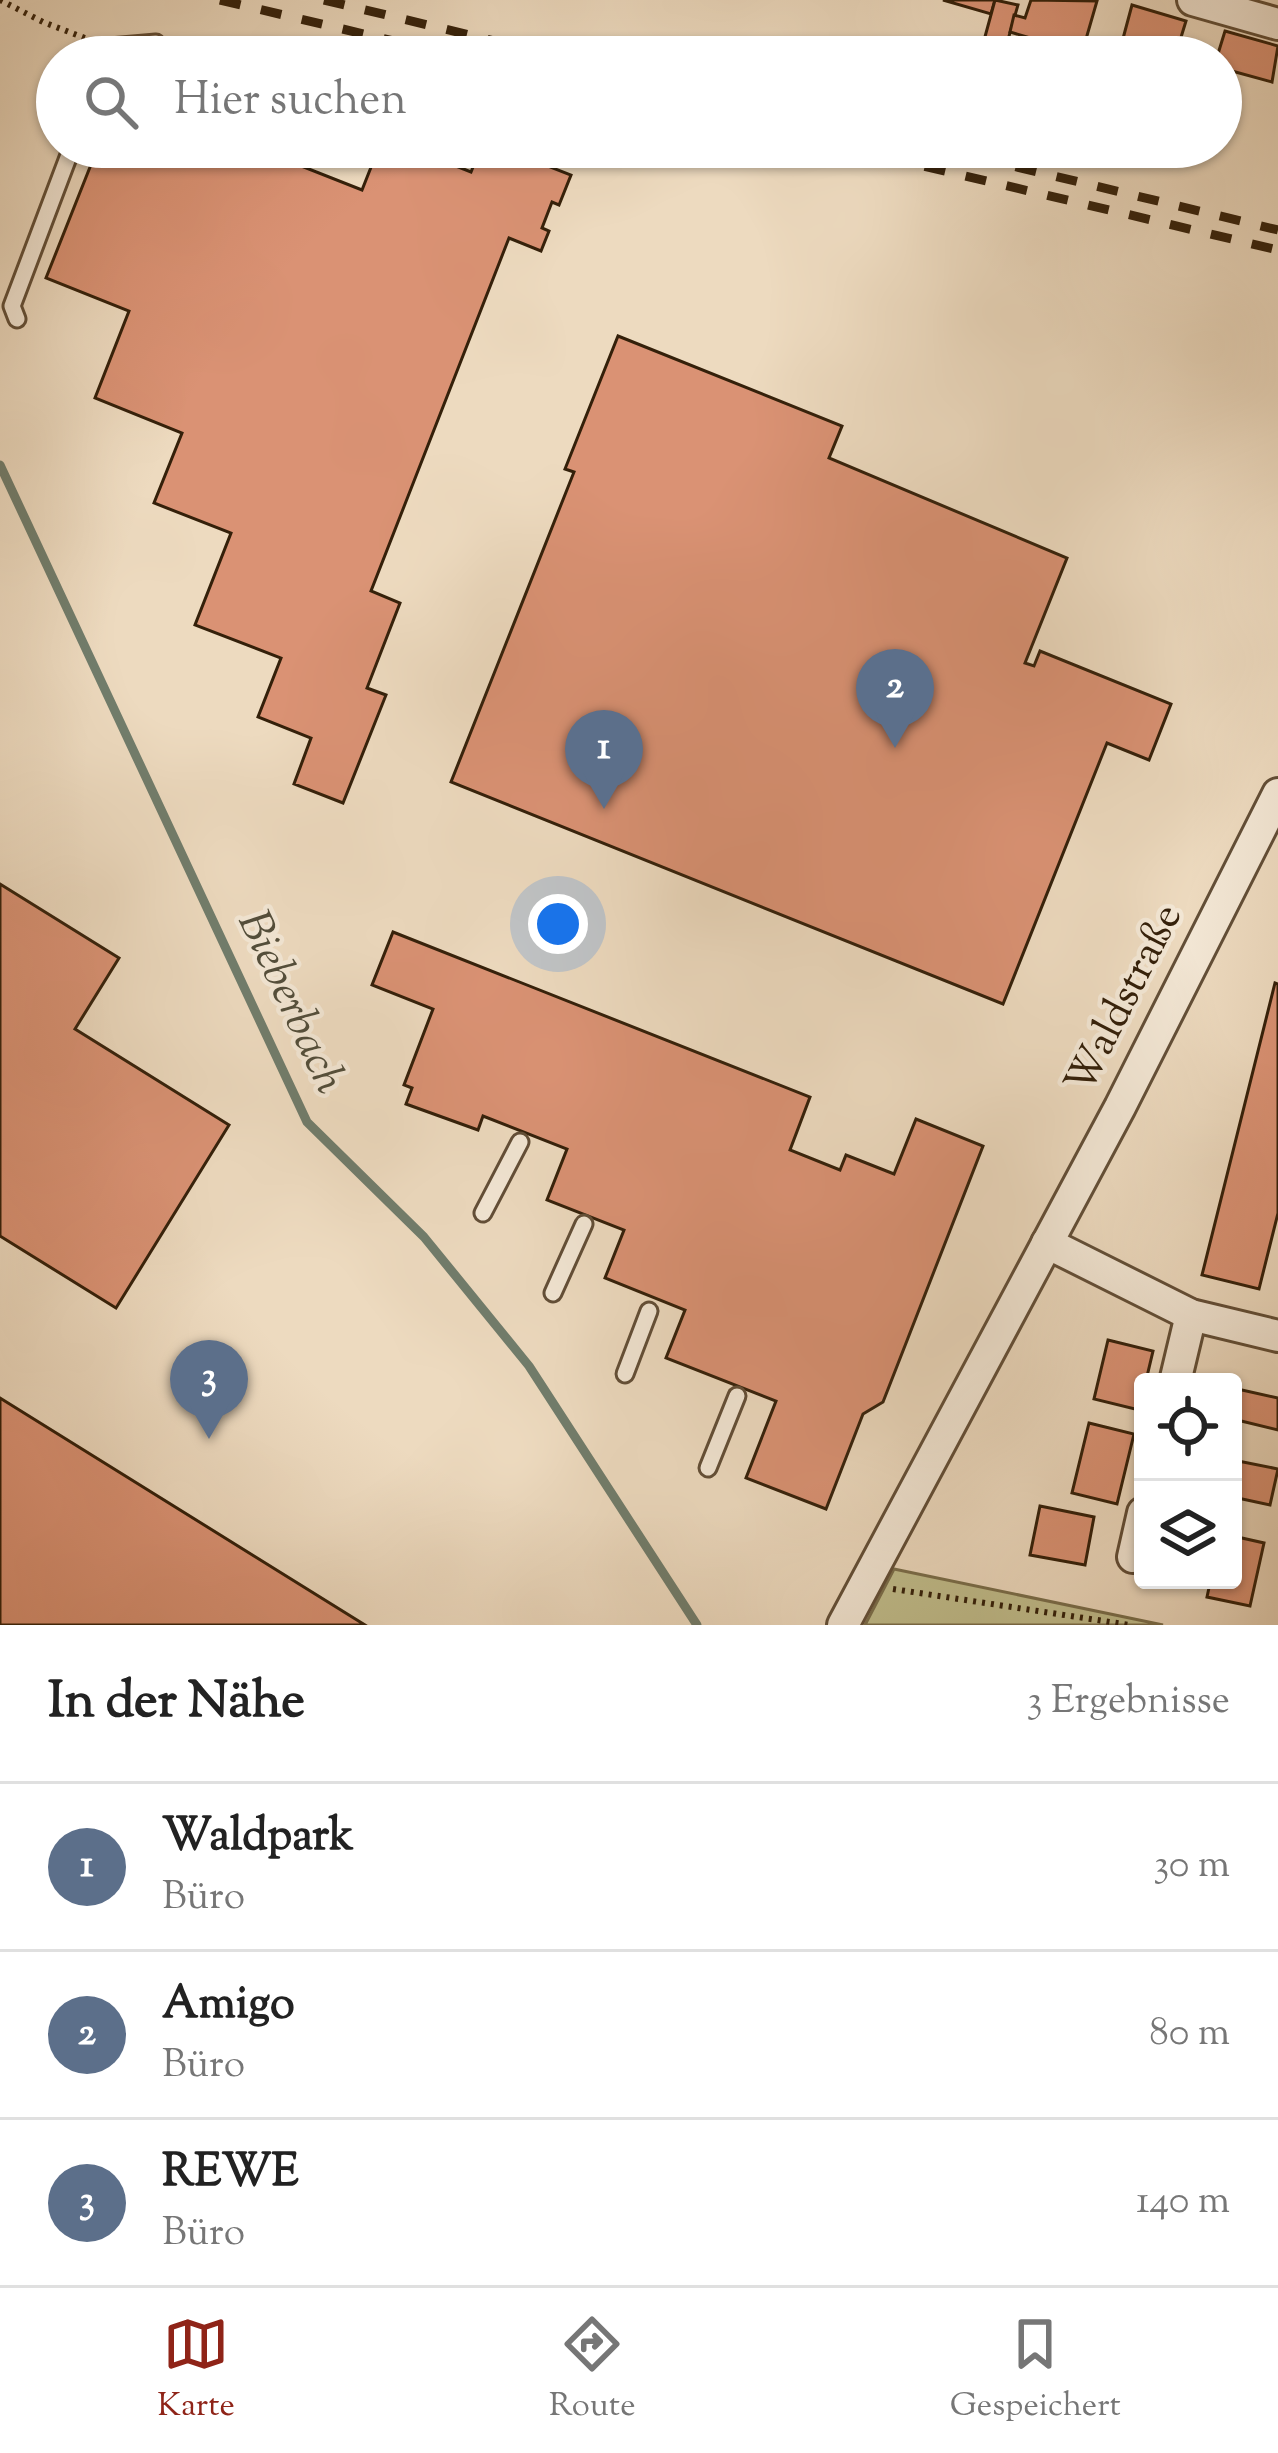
<!DOCTYPE html>
<html lang="de">
<meta charset="utf-8">
<style>
body{margin:0;font-family:"Sorts Mill Goudy",serif;background:#f6f6f6;color:#222}
.controls{position:absolute;right:36px;bottom:36px;display:grid;overflow:hidden;border-radius:12px;box-shadow:0 3px 9px #0004}
.controls button{width:108px;height:108px;display:grid;place-items:center;padding:0;border:0;border-bottom:3px solid #e0e0e0;background:#fff;color:#222;font:60px sans-serif}
.you{position:absolute;left:558px;top:924px;width:42px;height:42px;margin:-30px;border:9px solid #fff;border-radius:50%;background:#1a73e8;box-shadow:0 0 0 18px #1a73e833}
.badge{display:grid;place-items:center;width:78px;height:78px;border-radius:50%;background:#8f2418;color:#fff;font-size:39px;font-weight:700}
.pin{position:absolute;translate:-50% -99px;filter:drop-shadow(0 3px 6px #0008)}
.pin::after{content:'';position:absolute;top:63px;width:42px;height:36px;background:inherit;clip-path:polygon(0 0,100% 0,50% 100%)}
.list{margin:0;padding:0;list-style:none}
h2{display:flex;justify-content:space-between;align-items:center;height:156px;margin:0;padding:0 48px;font-size:51px}
h2 small{font-size:39px;font-weight:400;color:#767676}
.list li{display:grid;grid-template-columns:78px 1fr auto;gap:36px;align-items:center;box-sizing:border-box;height:168px;padding:0 48px;border-top:3px solid #e0e0e0}
.list b{display:block;font-size:45px;white-space:nowrap}
.list p{margin:0;font-size:39px;white-space:nowrap;color:#767676}
.list em{font-size:39px;font-style:normal;color:#767676}
.icon{flex:none;width:66px;height:66px;fill:none;stroke:currentColor;stroke-width:2;stroke-linecap:round;stroke-linejoin:round}
.map{position:relative;flex:none;width:1278px;height:1625px;overflow:hidden}
.search{position:absolute;background:#fff;box-shadow:0 3px 9px #0004;left:36px;right:36px;top:36px;height:132px;display:flex;align-items:center;gap:30px;box-sizing:border-box;padding:0 42px;border-radius:66px;color:#767676;font-size:45px}
.sheet{height:660px;background:#fff}
nav{display:flex;justify-content:space-around;align-items:center;box-sizing:border-box;height:168px;border-top:3px solid #e0e0e0;background:#fff;font-size:33px;color:#767676}
nav a{display:grid;justify-items:center;gap:6px}
nav .on{color:#8f2418}
.map>svg:first-child{display:block}
</style>
<div class="map">
<svg width="1278" height="1625" viewBox="0 0 1278 1625">
<rect width="100%" height="100%" fill="#eddabf"/>
<filter id="stains"><feTurbulence type="fractalNoise" baseFrequency=".00167" numOctaves="4"/><feColorMatrix values="0 0 0 0 .2 0 0 0 0 .09 0 0 0 0 .02 0 0 0 .5 -.17"/></filter>
<radialGradient id="worn" r=".72"><stop offset=".6" stop-color="#630" stop-opacity="0"/><stop offset="1" stop-color="#630" stop-opacity=".3"/></radialGradient>
<path fill="#c0bd8c" stroke="#7a6e4b" stroke-width="3" d="M 894,1569 L 1163,1625 L 865,1625 Z"/>
<g fill="none" stroke-linecap="round" stroke-linejoin="round">
<path stroke="#717d6c" stroke-width="9" d="M 0,465 L 307,1122 L 424,1237 L 529,1366 L 697,1625"/>
</g>
<g fill="#da9274" stroke="#34200a" stroke-width="3">
<path d="M 943,0 L 995,0 L 991,14 Z"/>
<path d="M 995,0 L 1018,5 L 1003,57 L 987,57 L 980,55 Z"/>
<path d="M 1031,0 L 1097,1 L 1082,53 L 1010,32 L 1014,15 L 1025,18 Z"/>
<path d="M 1132,5 L 1186,21 L 1175,57 L 1160,57 L 1121,46 Z"/>
<path d="M 1225,31 L 1278,46 L 1272,82 L 1221,68 L 1221,57 L 1217,57 Z"/>
<path d="M 98,147 L 253,147 L 362,190 L 379,147 L 408,147 L 471,172 L 481,147 L 499,147 L 571,175 L 559,205 L 552,202 L 542,228 L 549,231 L 541,251 L 509,238 L 371,591 L 400,603 L 367,688 L 386,695 L 343,803 L 294,784 L 311,738 L 258,717 L 281,658 L 195,625 L 231,533 L 154,503 L 182,433 L 95,398 L 129,311 L 46,278 Z"/>
<path d="M 618,336 L 842,426 L 829,458 L 1067,558 L 1025,663 L 1034,666 L 1040,651 L 1171,704 L 1149,760 L 1107,743 L 1003,1004 L 451,782 L 574,472 L 565,469 Z"/>
<path d="M 0,884 L 119,958 L 75,1029 L 229,1125 L 116,1308 L 0,1236 Z"/>
<path d="M 393,932 L 810,1097 L 790,1150 L 840,1170 L 846,1155 L 894,1174 L 916,1119 L 983,1146 L 883,1402 L 863,1414 L 826,1509 L 746,1478 L 776,1401 L 666,1358 L 685,1310 L 605,1278 L 624,1230 L 547,1200 L 567,1149 L 483,1116 L 478,1130 L 406,1104 L 412,1088 L 404,1085 L 433,1009 L 372,985 Z"/>
<path d="M 1275,983 L 1278,984 L 1278,1213 L 1259,1289 L 1202,1275 Z"/>
<path d="M 1108,1340 L 1153,1351 L 1139,1410 L 1094,1399 Z"/>
<path d="M 1233,1388 L 1278,1398 L 1278,1430 L 1233,1419 Z"/>
<path d="M 0,1398 L 365,1625 L 0,1625 Z"/>
<path d="M 1089,1423 L 1134,1434 L 1117,1504 L 1072,1493 Z"/>
<path d="M 1233,1460 L 1278,1469 L 1270,1505 L 1233,1497 Z"/>
<path d="M 1040,1506 L 1094,1517 L 1085,1565 L 1030,1555 Z"/>
<path d="M 1233,1536 L 1264,1543 L 1250,1606 L 1207,1597 L 1210,1583 L 1195,1580 L 1233,1580 Z"/>
</g>
<g fill="none" stroke-linecap="round" stroke-linejoin="round">
<g stroke="#624e37" stroke-width="21">
<g id="lane">
<path d="M 106,57 L 110,47 L 156,43"/>
<path d="M 17,319 L 12,306 L 72,147"/>
<path d="M 483,1213 L 520,1142"/>
<path d="M 553,1293 L 584,1224"/>
<path d="M 625,1374 L 649,1311"/>
<path d="M 708,1468 L 737,1396"/>
</g>
</g>
<g stroke="#624e37" stroke-width="36">
<g id="street">
<path d="M 1193,0 L 1278,24"/>
<path d="M 1047,1243 L 1191,1315 L 1278,1336"/>
<path d="M 1175,1382 L 1191,1315"/>
<path d="M 1133,1557 L 1143,1513"/>
<path d="M 843,1625 L 1120,1107 L 1278,794"/>
</g>
</g>
<g stroke="#34200a" stroke-width="6" stroke-dasharray="3 6" stroke-linecap="butt">
<path d="M 0,0 L 43,22 L 90,40"/>
<path d="M 893,1589 L 1130,1625"/>
</g>
<use href="#lane" stroke="#f3e7d5" stroke-width="15"/>
<use href="#street" stroke="#f3e7d5" stroke-width="30"/>
<g stroke="#34200a" stroke-width="9" stroke-dasharray="21 21" stroke-linecap="butt">
<path d="M 220,0 L 461,57"/>
<path d="M 324,0 L 561,57"/>
<path d="M 843,147 L 1278,250"/>
<path d="M 934,147 L 1278,230"/>
</g>
</g>
<g text-anchor="middle" dominant-baseline="central" stroke-width="9" stroke-linejoin="round" paint-order="stroke">
<g font-size="42" fill="#34200a" stroke="#f3e7d5">
<text transform="translate(1126 1000) rotate(-63)">Waldstraße</text>
</g>
<g font-size="45" font-style="italic" fill="#534e3b" stroke="#f3e7d5">
<text transform="translate(289 1003) rotate(65)">Bieberbach</text>
</g>
</g>
<rect width="100%" height="100%" filter="url(#stains)"/>
<rect width="100%" height="100%" fill="url(#worn)"/>
</svg>
<div class="controls">
<button><svg class="icon" aria-label="locate" viewBox="0 0 24 24"><circle cx="12" cy="12" r="6"/><path d="M12 2v4M12 18v4M2 12h4M18 12h4"/></svg></button>
<button><svg class="icon" aria-label="layers" viewBox="0 0 24 24"><path d="M12 4l9 5-9 5-9-5zM3 14l9 5 9-5"/></svg></button>
</div>
<div class="you"></div>
<div class="pin badge" style="left:604px;top:809px;background:#5c6f8a">1</div>
<div class="pin badge" style="left:895px;top:748px;background:#5c6f8a">2</div>
<div class="pin badge" style="left:209px;top:1439px;background:#5c6f8a">3</div>
<div class="search"><svg class="icon" aria-label="search" viewBox="0 0 24 24"><circle cx="10" cy="10" r="6"/><path d="M15 15l6 6"/></svg>Hier suchen</div>
</div>
<section class="sheet">
<h2>In der Nähe<small>3 Ergebnisse</small></h2>
<ul class="list">
<li><span class="badge" style="background:#5c6f8a">1</span><div><b>Waldpark</b><p>Büro</p></div><em>30 m</em></li>
<li><span class="badge" style="background:#5c6f8a">2</span><div><b>Amigo</b><p>Büro</p></div><em>80 m</em></li>
<li><span class="badge" style="background:#5c6f8a">3</span><div><b>REWE</b><p>Büro</p></div><em>140 m</em></li>
</ul>
</section>
<nav>
<a class="on"><svg class="icon" aria-label="map" viewBox="0 0 24 24"><path d="M3 6l6-2 6 2 6-2v14l-6 2-6-2-6 2zM9 4v14M15 6v14"/></svg>Karte</a>
<a><svg class="icon" aria-label="directions" viewBox="0 0 24 24"><path d="M12 3l9 9-9 9-9-9zM9 14v-3h6M13 9l2 2-2 2"/></svg>Route</a>
<a><svg class="icon" aria-label="saved" viewBox="0 0 24 24"><path d="M7 4h10v16l-5-4-5 4z"/></svg>Gespeichert</a>
</nav>
